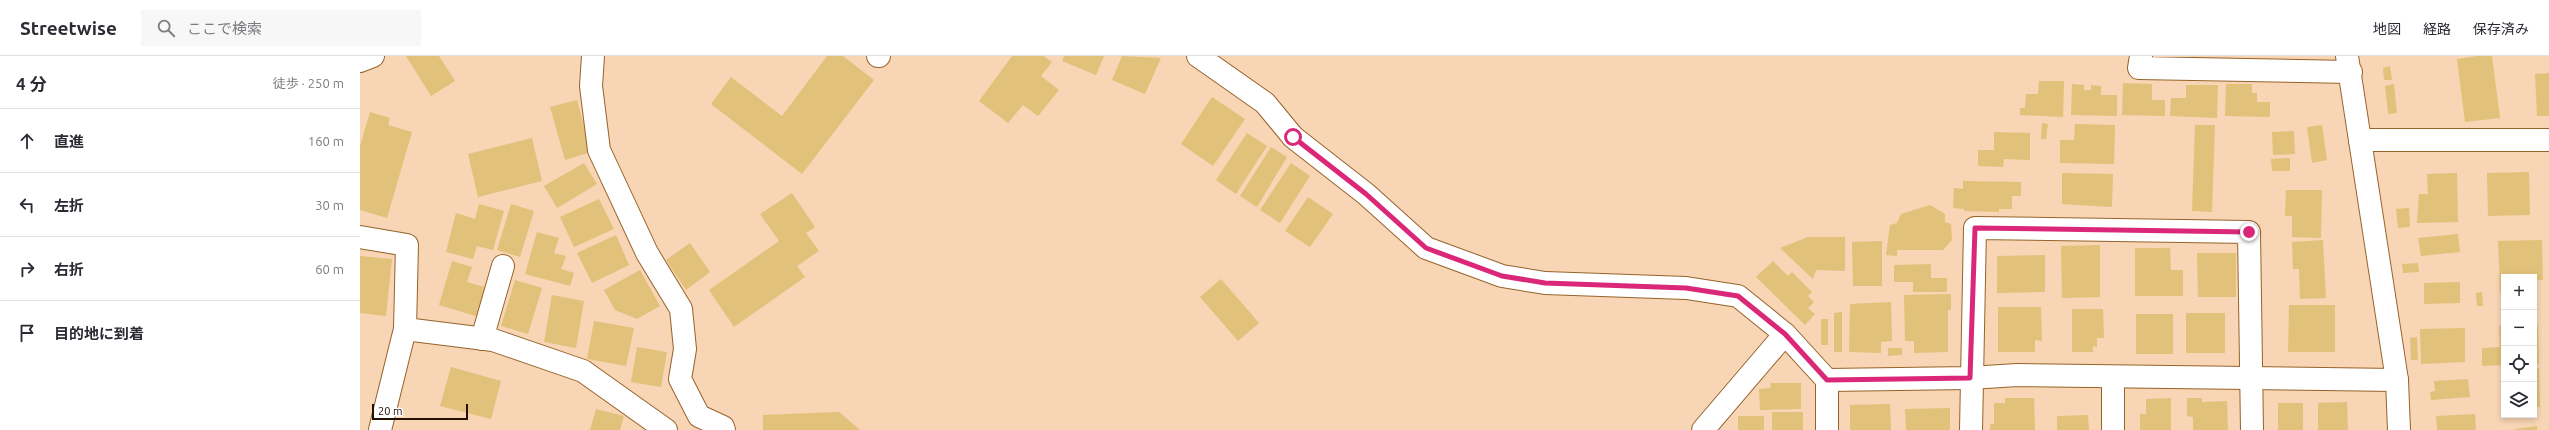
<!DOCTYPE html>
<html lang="ja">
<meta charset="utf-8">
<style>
body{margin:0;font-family:Ubuntu,"Noto Sans JP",sans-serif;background:#f7f7f7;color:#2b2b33}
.controls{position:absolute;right:12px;bottom:12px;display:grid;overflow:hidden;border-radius:0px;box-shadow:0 2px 6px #0003}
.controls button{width:36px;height:36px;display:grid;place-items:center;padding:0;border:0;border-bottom:1px solid #e1e1e2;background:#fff;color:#2b2b33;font:20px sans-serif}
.scale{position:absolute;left:12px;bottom:10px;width:96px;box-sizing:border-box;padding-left:4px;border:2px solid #240f00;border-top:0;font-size:11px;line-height:14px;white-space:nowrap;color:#240f00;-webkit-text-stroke:3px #fdfdfd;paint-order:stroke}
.stop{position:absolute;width:12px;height:12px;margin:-9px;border:3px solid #db2777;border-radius:50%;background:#fff}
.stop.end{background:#db2777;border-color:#fff;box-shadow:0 1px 4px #0008}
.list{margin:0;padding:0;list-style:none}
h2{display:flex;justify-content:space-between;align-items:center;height:52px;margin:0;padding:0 16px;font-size:17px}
h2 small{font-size:13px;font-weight:400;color:#7c7c81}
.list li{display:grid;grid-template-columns:26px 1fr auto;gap:12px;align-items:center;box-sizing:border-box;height:64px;padding:0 16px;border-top:1px solid #e1e1e2}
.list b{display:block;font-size:15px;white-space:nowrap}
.list em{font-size:13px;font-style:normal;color:#7c7c81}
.icon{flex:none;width:22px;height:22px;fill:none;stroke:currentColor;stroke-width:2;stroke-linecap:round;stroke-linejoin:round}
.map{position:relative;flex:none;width:2189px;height:374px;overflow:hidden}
header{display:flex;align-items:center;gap:24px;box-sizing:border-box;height:56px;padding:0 20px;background:#fff;border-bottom:1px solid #e1e1e2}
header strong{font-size:19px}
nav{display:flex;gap:22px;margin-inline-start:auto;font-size:14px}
.search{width:280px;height:36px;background:#f7f7f7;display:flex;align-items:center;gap:10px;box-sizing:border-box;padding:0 14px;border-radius:0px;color:#7c7c81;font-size:15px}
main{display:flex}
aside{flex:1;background:#fff}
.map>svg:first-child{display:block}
</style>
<header>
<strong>Streetwise</strong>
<div class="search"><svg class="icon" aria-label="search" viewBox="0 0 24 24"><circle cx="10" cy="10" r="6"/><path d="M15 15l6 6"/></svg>ここで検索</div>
<nav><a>地図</a><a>経路</a><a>保存済み</a></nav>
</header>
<main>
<aside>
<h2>4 分<small>徒歩 · 250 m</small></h2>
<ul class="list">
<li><svg class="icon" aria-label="ahead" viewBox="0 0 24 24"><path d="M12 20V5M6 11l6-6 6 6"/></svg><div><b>直進</b></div><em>160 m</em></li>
<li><svg class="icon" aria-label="left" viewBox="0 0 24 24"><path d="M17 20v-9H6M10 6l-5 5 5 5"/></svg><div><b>左折</b></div><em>30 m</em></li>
<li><svg class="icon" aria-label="right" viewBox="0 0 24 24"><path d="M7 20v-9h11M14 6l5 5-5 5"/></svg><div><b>右折</b></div><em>60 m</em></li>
<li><svg class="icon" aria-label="arrive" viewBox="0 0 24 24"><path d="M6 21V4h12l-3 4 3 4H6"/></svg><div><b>目的地に到着</b></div></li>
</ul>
</aside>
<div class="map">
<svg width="2189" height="374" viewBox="0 0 2189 374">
<rect width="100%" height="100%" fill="#f8d5b4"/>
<g fill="#e2c17a">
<path d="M 46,0 L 79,0 L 95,25 L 71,40 Z"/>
<path d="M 467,0 L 483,0 L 514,24 L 442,118 L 351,48 L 371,21 L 422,60 Z"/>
<path d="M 652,0 L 684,0 L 692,6 L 681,20 L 699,34 L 678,60 L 663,49 L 648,67 L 619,45 Z"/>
<path d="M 704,0 L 744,0 L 736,19 L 702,5 Z"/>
<path d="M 762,0 L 801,2 L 785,38 L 752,24 Z"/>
<path d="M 2117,0 L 2132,0 L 2140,62 L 2105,66 L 2097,3 Z"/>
<path d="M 2030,10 L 2032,24 L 2024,24 L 2023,12 Z"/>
<path d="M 2189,17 L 2189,60 L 2177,60 L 2175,18 Z"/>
<path d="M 1679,25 L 1704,25 L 1703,61 L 1660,59 L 1660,52 L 1665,52 L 1666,38 L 1678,38 Z"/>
<path d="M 1763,27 L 1792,28 L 1792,44 L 1805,44 L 1805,60 L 1762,59 Z"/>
<path d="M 1712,28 L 1724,29 L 1724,34 L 1731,34 L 1731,29 L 1741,30 L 1741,39 L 1757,39 L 1757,60 L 1711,59 Z"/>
<path d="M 1866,28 L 1892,28 L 1892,37 L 1897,37 L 1897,46 L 1910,46 L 1910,61 L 1865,60 Z"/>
<path d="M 2034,28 L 2037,57 L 2028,58 L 2025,30 Z"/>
<path d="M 1826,29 L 1858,29 L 1857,62 L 1810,60 L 1811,42 L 1826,42 Z"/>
<path d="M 852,41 L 885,63 L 853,110 L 821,88 Z"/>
<path d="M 217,44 L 231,96 L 205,104 L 190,51 Z"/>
<path d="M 10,56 L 30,62 L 28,69 L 52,76 L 27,162 L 0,154 L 0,90 Z"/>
<path d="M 1682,67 L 1688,68 L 1686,83 L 1681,83 Z"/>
<path d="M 1715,68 L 1755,69 L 1754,108 L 1700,107 L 1700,84 L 1714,84 Z"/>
<path d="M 1835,69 L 1855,69 L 1852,156 L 1832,155 Z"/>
<path d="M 1962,69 L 1967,104 L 1952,107 L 1947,71 Z"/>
<path d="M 1934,75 L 1935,98 L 1913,99 L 1912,76 Z"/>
<path d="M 1634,76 L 1670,77 L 1670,104 L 1644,103 L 1643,111 L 1618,110 L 1618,94 L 1634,94 Z"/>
<path d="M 887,77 L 907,90 L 876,138 L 856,124 Z"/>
<path d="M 172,82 L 182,125 L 118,141 L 108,98 Z"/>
<path d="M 911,91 L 927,101 L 897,151 L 880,140 Z"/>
<path d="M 1930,102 L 1930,115 L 1912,115 L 1911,103 Z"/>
<path d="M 224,107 L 237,128 L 197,152 L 184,130 Z"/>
<path d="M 931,107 L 950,120 L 920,167 L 900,154 Z"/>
<path d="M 2169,116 L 2170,159 L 2128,160 L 2127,117 Z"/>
<path d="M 1702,117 L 1753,118 L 1752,151 L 1702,148 Z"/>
<path d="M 2097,117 L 2098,166 L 2057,167 L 2059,138 L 2068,138 L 2067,118 Z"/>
<path d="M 1603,125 L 1661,126 L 1661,140 L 1652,140 L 1652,153 L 1639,153 L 1639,156 L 1604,155 L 1604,153 L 1593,152 L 1594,132 L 1603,133 Z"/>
<path d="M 1926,134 L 1962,134 L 1961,182 L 1932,181 L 1932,160 L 1925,160 Z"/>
<path d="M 432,137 L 455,171 L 446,177 L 459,195 L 437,210 L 445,221 L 374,271 L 349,234 L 419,185 L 400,158 Z"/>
<path d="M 948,141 L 973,158 L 950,191 L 925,175 Z"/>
<path d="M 239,143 L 254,173 L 214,191 L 200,161 Z"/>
<path d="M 119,148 L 144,155 L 133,194 L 117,190 L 113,203 L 86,196 L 96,157 L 115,163 Z"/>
<path d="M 151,148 L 174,155 L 160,201 L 137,194 Z"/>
<path d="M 1570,149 L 1585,158 L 1585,166 L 1591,168 L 1592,184 L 1583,194 L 1537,194 L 1537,200 L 1526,199 L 1530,169 L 1537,167 L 1541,158 Z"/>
<path d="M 2049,152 L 2050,171 L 2038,172 L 2036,153 Z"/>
<path d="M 177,176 L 199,182 L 194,197 L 206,200 L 201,213 L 214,217 L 210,230 L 165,218 Z"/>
<path d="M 2098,178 L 2100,196 L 2061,200 L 2058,182 Z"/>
<path d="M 256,179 L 269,209 L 232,227 L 217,197 Z"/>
<path d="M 1448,181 L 1485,181 L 1485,215 L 1456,214 L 1453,223 L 1420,192 Z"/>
<path d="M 1963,184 L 1966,242 L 1940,243 L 1939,213 L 1933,213 L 1932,186 Z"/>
<path d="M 2182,184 L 2183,224 L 2174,224 L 2174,221 L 2144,221 L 2144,237 L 2140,237 L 2138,185 Z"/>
<path d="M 1522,185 L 1522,230 L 1493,230 L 1492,186 Z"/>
<path d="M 330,187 L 350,216 L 326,234 L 306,204 Z"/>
<path d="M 1740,189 L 1740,241 L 1702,242 L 1701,190 Z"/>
<path d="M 1775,192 L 1810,192 L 1811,214 L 1823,214 L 1823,240 L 1775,240 Z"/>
<path d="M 1837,197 L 1876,197 L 1876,241 L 1838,241 Z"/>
<path d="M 1685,199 L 1685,236 L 1637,237 L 1637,200 Z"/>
<path d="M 0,200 L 32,203 L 26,260 L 0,257 Z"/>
<path d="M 92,205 L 112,211 L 107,226 L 128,232 L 119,261 L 79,249 Z"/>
<path d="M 1413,205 L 1428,220 L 1432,216 L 1452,236 L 1448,240 L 1454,246 L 1448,252 L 1455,258 L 1445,269 L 1396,221 Z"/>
<path d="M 2058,207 L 2059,216 L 2043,217 L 2042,208 Z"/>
<path d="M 1571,208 L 1571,222 L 1587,222 L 1587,236 L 1553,236 L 1553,226 L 1534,226 L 1534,209 Z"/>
<path d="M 280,214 L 300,250 L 277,263 L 255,254 L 244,234 Z"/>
<path d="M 861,223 L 899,267 L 878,285 L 840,241 Z"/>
<path d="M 155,224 L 182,232 L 168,278 L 141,270 Z"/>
<path d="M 2100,226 L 2100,247 L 2064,248 L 2064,227 Z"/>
<path d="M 2122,236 L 2123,250 L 2117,250 L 2116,237 Z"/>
<path d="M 1591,238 L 1591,254 L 1588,254 L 1588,296 L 1554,297 L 1554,285 L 1545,285 L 1544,239 Z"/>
<path d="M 192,239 L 224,245 L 216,292 L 184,286 Z"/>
<path d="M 1531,246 L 1532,285 L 1521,286 L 1521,297 L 1489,296 L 1490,248 Z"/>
<path d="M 1929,249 L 1975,249 L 1975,296 L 1928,296 Z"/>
<path d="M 1638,251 L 1681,251 L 1682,285 L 1675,284 L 1675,296 L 1638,296 Z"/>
<path d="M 1712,253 L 1743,253 L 1744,282 L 1737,282 L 1737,291 L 1733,290 L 1733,296 L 1712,296 Z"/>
<path d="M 1482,256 L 1482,296 L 1474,296 L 1474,257 Z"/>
<rect x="1826" y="257" width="39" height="40"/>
<rect x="1776" y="258" width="37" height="40"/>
<rect x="1461" y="263" width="7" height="26"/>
<path d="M 234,265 L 274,272 L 266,310 L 227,303 Z"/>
<path d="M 2174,269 L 2178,269 L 2179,308 L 2174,309 Z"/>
<path d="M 2139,270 L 2144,270 L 2144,309 L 2122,310 L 2122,292 L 2140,291 Z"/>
<path d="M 2105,272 L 2105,306 L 2061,308 L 2060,273 Z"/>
<path d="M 2057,281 L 2058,304 L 2051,304 L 2050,282 Z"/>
<path d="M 277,291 L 307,296 L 301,331 L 271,326 Z"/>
<path d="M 1528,292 L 1542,292 L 1542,299 L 1528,300 Z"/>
<path d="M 91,311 L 141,325 L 131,363 L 80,350 Z"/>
<path d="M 2174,312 L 2179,312 L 2180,351 L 2174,351 Z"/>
<path d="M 2108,323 L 2110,341 L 2071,344 L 2070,336 L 2075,335 L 2074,325 Z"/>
<path d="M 1410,327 L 1441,327 L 1441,353 L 1400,354 L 1399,333 L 1411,332 Z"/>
<path d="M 1645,342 L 1674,342 L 1675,374 L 1630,374 L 1630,368 L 1634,368 L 1634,347 L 1645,347 Z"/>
<path d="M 1811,342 L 1811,374 L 1780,374 L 1780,358 L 1786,358 L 1786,343 Z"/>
<path d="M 1827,342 L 1842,342 L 1842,346 L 1867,345 L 1868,374 L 1833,374 L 1833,361 L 1827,360 Z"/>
<path d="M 1987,346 L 1988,374 L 1958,374 L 1958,347 Z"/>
<rect x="1918" y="347" width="25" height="27"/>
<path d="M 1530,348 L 1531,374 L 1490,374 L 1490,349 Z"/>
<path d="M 1590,352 L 1590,374 L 1546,374 L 1545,353 Z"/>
<path d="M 236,353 L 264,360 L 260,374 L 230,374 Z"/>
<path d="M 479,356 L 500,374 L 403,374 L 403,359 Z"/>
<rect x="1412" y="356" width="31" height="18"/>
<path d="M 2115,358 L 2116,374 L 2077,374 L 2076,360 Z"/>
<path d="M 1728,359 L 1729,374 L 1697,374 L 1697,360 Z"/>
<rect x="1378" y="360" width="26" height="14"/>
<path d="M 2177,370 L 2177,374 L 2155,374 L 2155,373 Z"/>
</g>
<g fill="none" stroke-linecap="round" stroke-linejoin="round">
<g stroke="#96632a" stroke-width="24">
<g id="minor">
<path d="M 233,0 L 231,30 L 239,94 L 287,197 L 321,253 L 325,293 L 320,323 L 339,360 L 363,371 L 364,374"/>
<path d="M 518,0 L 519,0"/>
<path d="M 838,0 L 905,47 L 933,81 L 1006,138 L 1066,192 L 1142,220 L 1185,227 L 1326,232 L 1378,240 L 1425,278 L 1467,324 L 1467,374"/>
<path d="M 1781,0 L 1779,12 L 1991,16"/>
<path d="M 1987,0 L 2037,324 L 2039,374"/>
<path d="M 0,5 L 13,0"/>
<path d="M 2000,84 L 2189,84"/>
<path d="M 0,181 L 47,189 L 45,273 L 133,284 L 223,315 L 306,374"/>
<path d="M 122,283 L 143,210"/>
<path d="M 1753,321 L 1753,374"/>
<path d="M 1467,324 L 1610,322 L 1657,319 L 2037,324"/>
<path d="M 20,374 L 45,273"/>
<path d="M 1343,374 L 1425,278"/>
<path d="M 1611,374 L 1615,172 L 1889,176 L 1892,374"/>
</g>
</g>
<use href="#minor" stroke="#fff" stroke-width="22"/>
</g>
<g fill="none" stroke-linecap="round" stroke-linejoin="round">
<path stroke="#db2777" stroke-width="5" d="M 933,81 L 1006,138 L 1066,192 L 1142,220 L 1185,227 L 1326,232 L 1378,240 L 1425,278 L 1467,324 L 1610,322 L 1615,172 L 1889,176"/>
</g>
</svg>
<div class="controls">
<button>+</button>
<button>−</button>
<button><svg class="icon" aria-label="locate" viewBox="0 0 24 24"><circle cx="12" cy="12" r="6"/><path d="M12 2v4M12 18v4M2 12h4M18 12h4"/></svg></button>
<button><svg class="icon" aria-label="layers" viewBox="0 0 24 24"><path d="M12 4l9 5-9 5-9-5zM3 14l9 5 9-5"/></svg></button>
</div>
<div class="scale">20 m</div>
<div class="stop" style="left:933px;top:81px"></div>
<div class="stop end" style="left:1889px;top:176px"></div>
</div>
</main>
